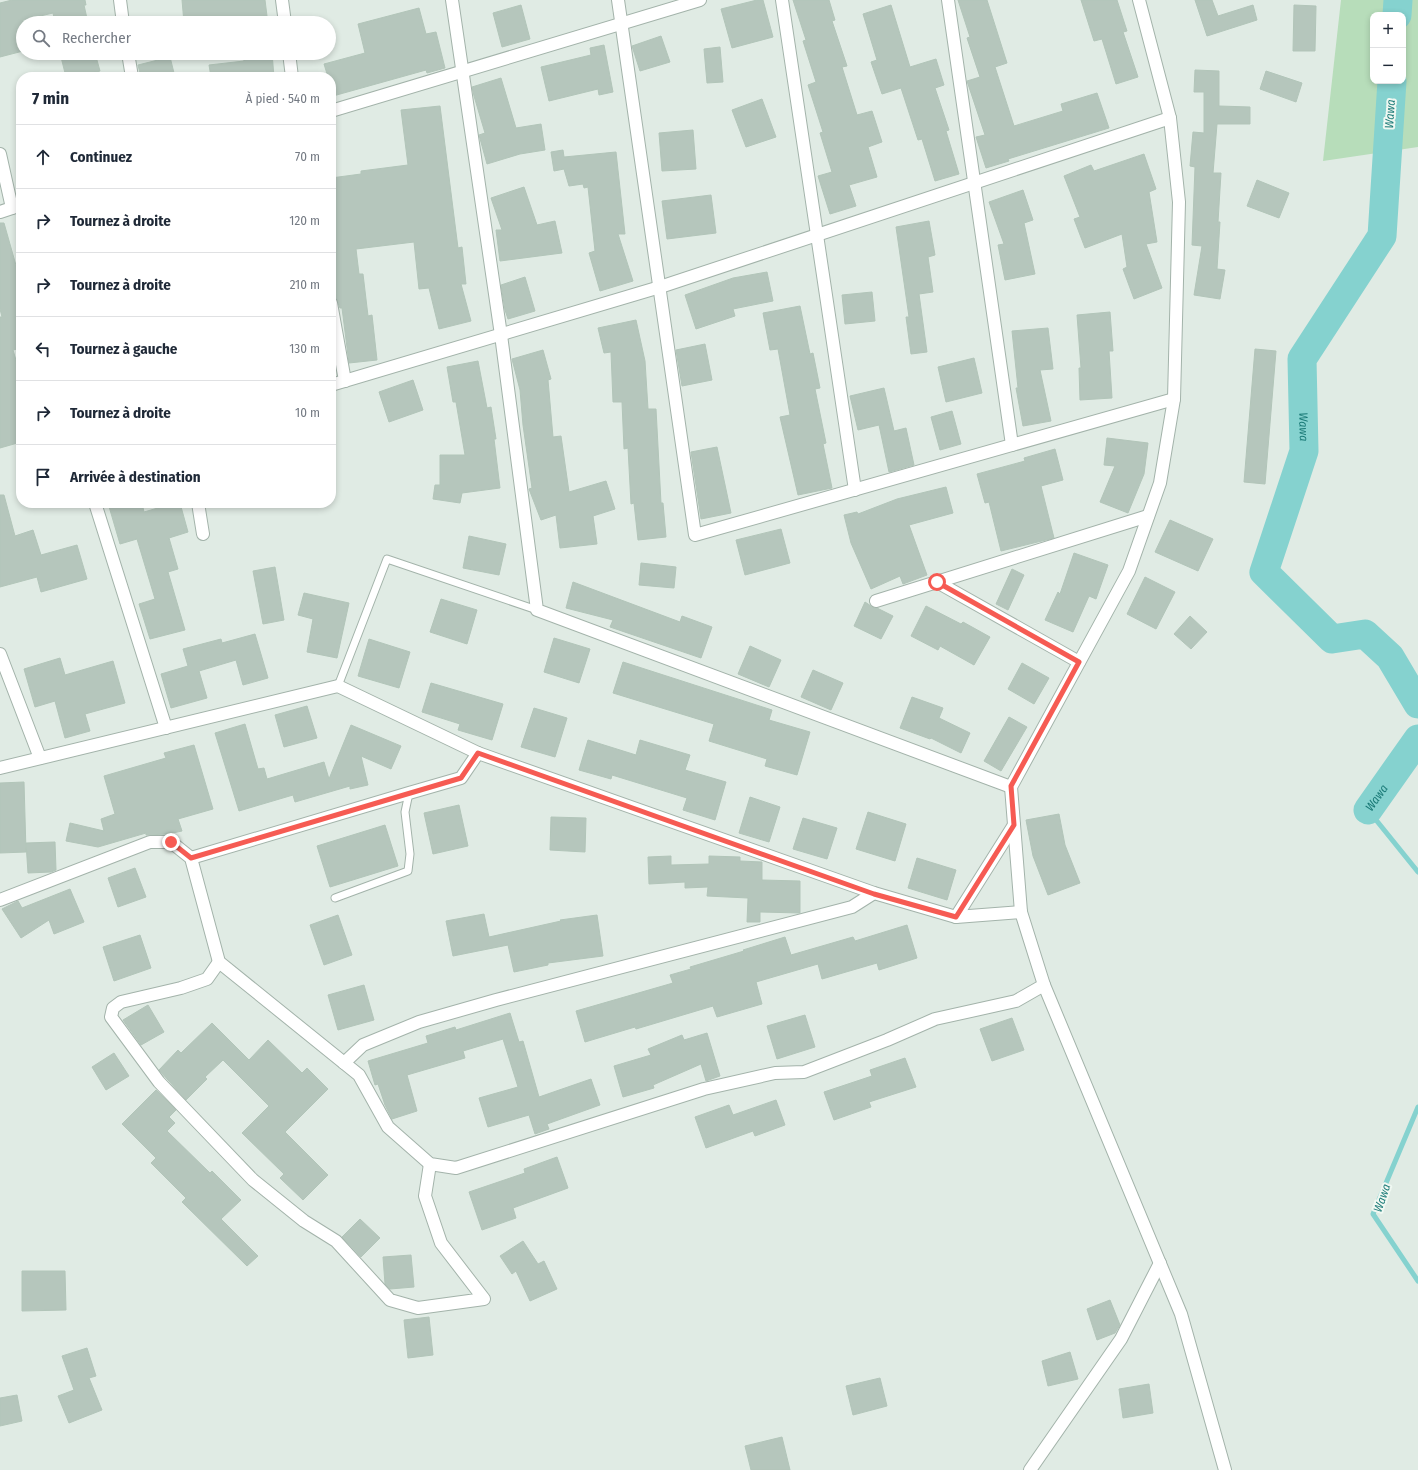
<!DOCTYPE html>
<html lang="fr">
<meta charset="utf-8">
<style>
body{margin:0;font-family:"Fira Sans Condensed",sans-serif;background:#f6f6f7;color:#1f2937}
.controls{position:absolute;right:12px;top:12px;display:grid;overflow:hidden;border-radius:8px;box-shadow:0 2px 6px #0003}
.controls button{width:36px;height:36px;display:grid;place-items:center;padding:0;border:0;border-bottom:1px solid #e0e1e3;background:#fff;color:#1f2937;font:20px sans-serif}
.stop{position:absolute;width:12px;height:12px;margin:-9px;border:3px solid #f65b53;border-radius:50%;background:#fff}
.stop.end{background:#f65b53;border-color:#fff;box-shadow:0 1px 4px #0008}
.list{margin:0;padding:0;list-style:none}
h2{display:flex;justify-content:space-between;align-items:center;height:52px;margin:0;padding:0 16px;font-size:17px}
h2 small{font-size:13px;font-weight:400;color:#747a83}
.list li{display:grid;grid-template-columns:26px 1fr auto;gap:12px;align-items:center;box-sizing:border-box;height:64px;padding:0 16px;border-top:1px solid #e0e1e3}
.list b{display:block;font-size:15px;white-space:nowrap}
.list em{font-size:13px;font-style:normal;color:#747a83}
.icon{flex:none;width:22px;height:22px;fill:none;stroke:currentColor;stroke-width:2;stroke-linecap:round;stroke-linejoin:round}
.map{position:relative;flex:none;width:1418px;height:1470px;overflow:hidden}
.search{position:absolute;background:#fff;box-shadow:0 2px 6px #0003;left:16px;top:16px;width:320px;height:44px;display:flex;align-items:center;gap:10px;box-sizing:border-box;padding:0 14px;border-radius:22px;color:#747a83;font-size:15px}
.panel{position:absolute;background:#fff;box-shadow:0 2px 6px #0003;left:16px;top:72px;width:320px;height:436px;border-radius:16px}
.map>svg:first-child{display:block}
</style>
<div class="map">
<svg width="1418" height="1470" viewBox="0 0 1418 1470">
<rect width="100%" height="100%" fill="#e0ebe4"/>
<path fill="#b7ddba" fill-rule="evenodd" d="M 1341,0 L 1418,0 L 1418,147 L 1323,161 ZM 1373,15 L 1403,15 L 1403,81 L 1373,81 Z"/>
<g fill="none" stroke-linecap="round" stroke-linejoin="round">
<g stroke="#85d2cf" stroke-width="5">
<path d="M 1368,810 L 1418,872"/>
<path d="M 1418,1107 L 1373,1214 L 1418,1281"/>
</g>
<g stroke="#85d2cf" stroke-width="29">
<path d="M 1397,15 L 1398,0"/>
<path id="s1" d="M 1392,81 L 1382,236 L 1302,359 L 1304,451 L 1264,572 L 1332,639 L 1365,634 L 1390,657 L 1418,704"/>
<path id="s2" d="M 1368,810 L 1418,739"/>
</g>
</g>
<g fill="#b5c6bc" stroke="#b2c5b9">
<path d="M 12,0 L 85,0 L 86,5 L 84,5 L 88,23 L 55,23 L 53,13 L 23,20 L 23,51 L 0,57 L 0,3 Z"/>
<path d="M 182,0 L 265,0 L 267,16 L 229,20 L 229,23 L 184,23 Z"/>
<path d="M 757,0 L 763,0 L 773,37 L 732,48 L 721,9 Z"/>
<path d="M 793,0 L 829,0 L 835,20 L 832,21 L 847,66 L 842,67 L 857,115 L 872,111 L 882,142 L 868,147 L 877,177 L 849,185 L 856,206 L 830,214 L 818,176 L 832,172 L 820,133 L 823,132 L 808,85 L 816,82 L 803,41 L 806,40 Z"/>
<path d="M 958,0 L 987,0 L 1007,63 L 995,67 L 1014,126 L 1063,111 L 1061,104 L 1097,93 L 1109,128 L 1008,159 L 1009,161 L 986,168 L 976,137 L 985,135 L 967,81 L 980,77 L 967,38 L 970,37 Z"/>
<path d="M 1081,0 L 1117,0 L 1127,31 L 1123,32 L 1138,77 L 1116,84 L 1102,39 L 1094,41 Z"/>
<path d="M 1195,0 L 1212,0 L 1218,16 L 1253,5 L 1257,20 L 1207,36 Z"/>
<path d="M 521,5 L 530,39 L 502,47 L 493,13 Z"/>
<path d="M 891,5 L 910,67 L 936,59 L 944,85 L 935,88 L 949,130 L 946,131 L 959,174 L 935,181 L 922,139 L 918,140 L 901,88 L 882,94 L 871,62 L 877,60 L 863,14 Z"/>
<path d="M 1294,5 L 1316,6 L 1315,51 L 1293,51 Z"/>
<path d="M 419,8 L 426,34 L 436,32 L 445,68 L 427,73 L 426,70 L 333,96 L 331,90 L 331,77 L 328,77 L 324,64 L 365,53 L 358,24 Z"/>
<path d="M 661,36 L 670,62 L 640,71 L 632,46 Z"/>
<path d="M 604,45 L 613,92 L 599,95 L 598,89 L 549,101 L 541,67 L 591,55 L 590,48 Z"/>
<path d="M 720,47 L 723,82 L 707,83 L 704,49 Z"/>
<path d="M 60,53 L 95,53 L 100,71 L 77,77 L 66,77 Z"/>
<path d="M 243,53 L 272,53 L 274,77 L 211,77 L 209,65 L 244,61 Z"/>
<path d="M 170,57 L 175,77 L 141,77 L 138,65 Z"/>
<path d="M 1195,70 L 1219,71 L 1219,106 L 1250,107 L 1250,124 L 1217,124 L 1213,173 L 1221,173 L 1218,222 L 1220,222 L 1217,269 L 1225,270 L 1220,299 L 1194,295 L 1202,246 L 1192,245 L 1195,167 L 1190,166 L 1193,132 L 1204,133 L 1204,92 L 1194,92 Z"/>
<path d="M 1266,71 L 1302,83 L 1296,102 L 1260,89 Z"/>
<path d="M 501,78 L 516,128 L 541,124 L 545,150 L 520,154 L 487,164 L 479,135 L 485,133 L 474,96 L 472,87 Z"/>
<path d="M 762,99 L 776,137 L 746,147 L 732,110 Z"/>
<path d="M 440,106 L 458,248 L 462,247 L 466,284 L 461,284 L 471,321 L 439,329 L 429,288 L 419,289 L 414,242 L 356,249 L 359,274 L 363,274 L 368,316 L 372,315 L 377,360 L 349,363 L 342,308 L 340,308 L 336,298 L 333,271 L 331,271 L 331,178 L 361,174 L 361,171 L 408,165 L 401,110 Z"/>
<path d="M 693,130 L 696,169 L 662,171 L 659,133 Z"/>
<path d="M 563,150 L 564,157 L 616,152 L 625,234 L 618,234 L 633,281 L 600,291 L 589,253 L 595,251 L 588,187 L 584,188 L 583,184 L 569,186 L 564,169 L 554,171 L 551,152 Z"/>
<path d="M 1144,154 L 1156,189 L 1149,192 L 1157,242 L 1146,244 L 1162,288 L 1134,299 L 1123,269 L 1127,267 L 1122,234 L 1085,248 L 1074,219 L 1080,217 L 1064,176 L 1091,165 L 1094,171 Z"/>
<path d="M 1257,180 L 1289,193 L 1279,218 L 1247,206 Z"/>
<path d="M 524,187 L 537,225 L 555,221 L 562,253 L 500,261 L 496,230 L 502,230 L 491,198 Z"/>
<path d="M 1023,190 L 1033,220 L 1024,223 L 1035,274 L 1005,280 L 998,245 L 1004,244 L 989,202 Z"/>
<path d="M 711,195 L 716,233 L 667,239 L 662,201 Z"/>
<path d="M 929,221 L 935,255 L 928,257 L 933,292 L 919,294 L 927,352 L 911,354 L 906,317 L 909,317 L 896,227 Z"/>
<path d="M 0,223 L 4,223 L 21,283 L 21,348 L 13,350 L 21,377 L 21,442 L 0,448 L 0,317 L 2,317 L 0,309 Z"/>
<path d="M 767,272 L 773,301 L 733,309 L 735,316 L 696,329 L 685,295 L 733,278 Z"/>
<path d="M 525,277 L 535,311 L 508,319 L 505,310 L 501,285 Z"/>
<path d="M 872,292 L 875,321 L 845,324 L 842,295 Z"/>
<path d="M 800,306 L 810,354 L 813,353 L 820,388 L 815,389 L 826,443 L 823,444 L 832,488 L 798,495 L 780,417 L 790,415 L 778,349 L 770,350 L 763,313 Z"/>
<path d="M 1110,312 L 1113,351 L 1109,351 L 1112,398 L 1080,400 L 1079,368 L 1081,368 L 1077,315 Z"/>
<path d="M 636,320 L 645,361 L 648,409 L 656,409 L 661,503 L 663,503 L 666,537 L 638,540 L 634,503 L 631,504 L 628,448 L 624,449 L 622,402 L 613,402 L 611,352 L 604,353 L 598,328 Z"/>
<path d="M 1048,328 L 1053,369 L 1040,370 L 1051,421 L 1023,426 L 1016,388 L 1018,388 L 1012,331 Z"/>
<path d="M 705,344 L 712,380 L 682,386 L 676,350 Z"/>
<path d="M 1255,349 L 1276,351 L 1265,484 L 1244,482 Z"/>
<path d="M 543,350 L 551,379 L 548,380 L 553,437 L 561,436 L 569,492 L 606,481 L 615,509 L 593,516 L 597,544 L 560,548 L 556,515 L 541,520 L 529,489 L 532,488 L 523,425 L 520,390 L 512,359 Z"/>
<path d="M 974,358 L 982,393 L 946,402 L 938,367 Z"/>
<path d="M 478,361 L 487,408 L 491,407 L 496,439 L 494,439 L 500,488 L 462,493 L 460,503 L 433,499 L 435,485 L 440,485 L 440,455 L 465,455 L 456,402 L 453,402 L 447,367 Z"/>
<path d="M 413,380 L 423,410 L 389,422 L 379,392 Z"/>
<path d="M 884,388 L 894,431 L 906,428 L 914,465 L 889,472 L 879,425 L 858,430 L 850,396 Z"/>
<path d="M 952,411 L 961,444 L 940,450 L 931,417 Z"/>
<path d="M 1107,438 L 1148,443 L 1144,474 L 1128,513 L 1100,502 L 1115,466 L 1104,465 Z"/>
<path d="M 717,447 L 731,513 L 701,519 L 691,452 Z"/>
<path d="M 1055,449 L 1063,480 L 1041,486 L 1054,538 L 1001,551 L 989,502 L 985,503 L 977,474 L 1025,461 L 1024,458 Z"/>
<path d="M 946,487 L 953,513 L 909,525 L 927,575 L 903,584 L 900,576 L 871,589 L 851,543 L 844,515 L 857,512 L 858,514 L 897,499 Z"/>
<path d="M 0,495 L 4,495 L 15,536 L 33,530 L 41,555 L 77,545 L 87,579 L 41,592 L 37,577 L 0,587 Z"/>
<path d="M 108,503 L 142,503 L 144,512 L 175,503 L 180,503 L 188,532 L 169,538 L 178,569 L 168,572 L 185,630 L 150,639 L 139,604 L 155,599 L 137,539 L 120,544 Z"/>
<path d="M 1170,520 L 1213,539 L 1198,571 L 1155,552 Z"/>
<path d="M 781,529 L 790,563 L 745,575 L 736,540 Z"/>
<path d="M 469,536 L 506,544 L 499,575 L 463,568 Z"/>
<path d="M 1074,553 L 1108,565 L 1096,599 L 1089,596 L 1073,632 L 1045,620 L 1058,592 L 1060,594 Z"/>
<path d="M 641,563 L 676,567 L 674,588 L 639,585 Z"/>
<path d="M 275,567 L 284,620 L 263,624 L 253,571 Z"/>
<path d="M 1012,569 L 1024,575 L 1008,610 L 996,604 Z"/>
<path d="M 1145,577 L 1175,592 L 1156,629 L 1127,614 Z"/>
<path d="M 573,582 L 680,622 L 682,616 L 712,627 L 701,658 L 610,627 L 613,620 L 566,608 Z"/>
<path d="M 304,593 L 349,603 L 337,658 L 307,652 L 313,619 L 298,615 Z"/>
<path d="M 441,599 L 477,610 L 467,644 L 430,632 Z"/>
<path d="M 865,602 L 874,608 L 877,608 L 893,616 L 881,639 L 854,626 Z"/>
<path d="M 926,606 L 961,624 L 963,622 L 990,637 L 974,665 L 940,646 L 938,650 L 911,636 Z"/>
<path d="M 1190,616 L 1207,632 L 1191,649 L 1174,634 Z"/>
<path d="M 255,634 L 268,678 L 243,685 L 236,660 L 199,671 L 207,698 L 171,708 L 161,674 L 188,666 L 183,649 L 221,639 L 222,643 Z"/>
<path d="M 554,638 L 590,649 L 579,683 L 544,672 Z"/>
<path d="M 369,639 L 410,652 L 399,688 L 358,676 Z"/>
<path d="M 750,646 L 781,660 L 769,687 L 738,674 Z"/>
<path d="M 60,658 L 65,675 L 113,661 L 125,703 L 85,714 L 90,731 L 65,738 L 55,701 L 35,707 L 24,669 Z"/>
<path d="M 623,662 L 772,710 L 769,720 L 810,732 L 797,775 L 765,766 L 767,759 L 709,741 L 714,724 L 613,693 Z"/>
<path d="M 1022,663 L 1049,678 L 1034,704 L 1008,689 Z"/>
<path d="M 813,670 L 843,683 L 831,710 L 801,697 Z"/>
<path d="M 431,683 L 503,704 L 492,740 L 458,730 L 460,724 L 422,712 Z"/>
<path d="M 912,697 L 943,708 L 939,718 L 970,733 L 961,753 L 931,738 L 930,739 L 900,728 Z"/>
<path d="M 307,706 L 317,738 L 284,747 L 275,715 Z"/>
<path d="M 534,708 L 567,718 L 555,757 L 521,747 Z"/>
<path d="M 1009,717 L 1027,727 L 1001,771 L 984,761 Z"/>
<path d="M 245,724 L 258,769 L 264,768 L 267,779 L 324,762 L 329,779 L 351,725 L 401,746 L 391,769 L 361,756 L 368,785 L 350,789 L 350,786 L 295,802 L 293,795 L 239,811 L 215,733 Z"/>
<path d="M 588,740 L 636,755 L 640,740 L 690,755 L 685,770 L 726,782 L 715,820 L 683,810 L 687,798 L 612,775 L 611,779 L 579,770 Z"/>
<path d="M 194,745 L 213,809 L 178,819 L 182,831 L 168,834 L 146,835 L 146,833 L 98,847 L 66,841 L 70,823 L 104,831 L 101,819 L 115,814 L 104,776 L 166,758 L 164,753 Z"/>
<path d="M 24,782 L 26,852 L 0,853 L 0,783 Z"/>
<path d="M 750,797 L 780,807 L 769,842 L 739,833 Z"/>
<path d="M 459,805 L 468,846 L 433,854 L 424,813 Z"/>
<path d="M 868,812 L 906,824 L 895,861 L 856,849 Z"/>
<path d="M 1059,814 L 1065,845 L 1080,883 L 1048,895 L 1033,856 L 1026,820 Z"/>
<path d="M 551,817 L 586,818 L 585,852 L 550,850 Z"/>
<path d="M 803,818 L 837,828 L 827,859 L 793,849 Z"/>
<path d="M 385,825 L 398,866 L 330,887 L 317,846 Z"/>
<path d="M 55,842 L 56,870 L 51,872 L 28,873 L 26,843 Z"/>
<path d="M 671,856 L 671,865 L 709,864 L 709,856 L 740,857 L 740,861 L 762,862 L 762,880 L 800,881 L 800,913 L 760,912 L 760,922 L 747,922 L 748,898 L 707,896 L 708,887 L 685,888 L 685,882 L 649,884 L 648,857 Z"/>
<path d="M 917,858 L 956,870 L 947,900 L 908,888 Z"/>
<path d="M 135,868 L 146,897 L 118,907 L 108,878 Z"/>
<path d="M 70,889 L 84,922 L 54,934 L 49,920 L 21,938 L 2,909 L 18,901 L 22,908 Z"/>
<path d="M 484,914 L 489,937 L 561,921 L 560,920 L 597,915 L 603,956 L 548,963 L 548,965 L 514,972 L 508,945 L 453,956 L 446,921 Z"/>
<path d="M 338,915 L 352,955 L 324,965 L 310,925 Z"/>
<path d="M 907,925 L 917,958 L 879,970 L 877,963 L 822,979 L 818,964 L 756,982 L 762,1004 L 717,1017 L 713,1006 L 636,1029 L 635,1027 L 585,1042 L 576,1011 L 673,983 L 670,975 L 691,969 L 690,967 L 744,951 L 743,950 L 785,937 L 791,955 L 853,937 L 855,941 Z"/>
<path d="M 140,935 L 151,968 L 114,981 L 103,947 Z"/>
<path d="M 364,985 L 374,1020 L 338,1030 L 328,995 Z"/>
<path d="M 148,1005 L 164,1032 L 141,1045 L 123,1020 Z"/>
<path d="M 510,1013 L 519,1042 L 523,1041 L 539,1097 L 591,1079 L 600,1105 L 547,1124 L 549,1129 L 535,1134 L 529,1115 L 488,1127 L 479,1098 L 518,1087 L 503,1039 L 463,1051 L 465,1058 L 407,1075 L 417,1111 L 392,1119 L 385,1105 L 378,1084 L 375,1085 L 368,1061 L 428,1043 L 426,1036 L 455,1027 L 456,1030 Z"/>
<path d="M 805,1015 L 815,1047 L 777,1059 L 767,1026 Z"/>
<path d="M 1012,1018 L 1024,1050 L 992,1061 L 980,1029 Z"/>
<path d="M 212,1023 L 249,1060 L 268,1040 L 302,1073 L 307,1068 L 328,1089 L 285,1132 L 328,1175 L 303,1200 L 280,1178 L 284,1174 L 242,1133 L 269,1106 L 223,1060 L 205,1077 L 207,1079 L 186,1100 L 159,1070 L 178,1050 L 181,1053 Z"/>
<path d="M 707,1033 L 720,1076 L 706,1081 L 701,1064 L 653,1085 L 654,1088 L 623,1097 L 614,1066 L 651,1055 L 648,1049 L 682,1035 L 684,1040 Z"/>
<path d="M 114,1053 L 129,1076 L 106,1090 L 92,1067 Z"/>
<path d="M 905,1058 L 916,1087 L 869,1102 L 871,1107 L 834,1120 L 824,1092 L 872,1076 L 870,1070 Z"/>
<path d="M 156,1090 L 176,1110 L 169,1117 L 175,1123 L 167,1131 L 210,1173 L 212,1171 L 241,1200 L 221,1219 L 258,1256 L 247,1266 L 182,1202 L 186,1198 L 151,1163 L 156,1158 L 122,1124 Z"/>
<path d="M 776,1100 L 785,1125 L 755,1136 L 753,1131 L 706,1148 L 695,1117 L 729,1105 L 733,1115 Z"/>
<path d="M 557,1157 L 568,1188 L 513,1208 L 516,1218 L 482,1230 L 469,1192 L 525,1173 L 524,1169 Z"/>
<path d="M 360,1219 L 380,1238 L 361,1257 L 342,1237 Z"/>
<path d="M 523,1241 L 538,1264 L 544,1261 L 557,1289 L 530,1301 L 516,1271 L 512,1274 L 500,1256 Z"/>
<path d="M 411,1255 L 414,1287 L 390,1289 L 385,1284 L 383,1257 Z"/>
<path d="M 22,1271 L 65,1271 L 66,1310 L 22,1311 Z"/>
<path d="M 1110,1300 L 1120,1325 L 1115,1333 L 1097,1340 L 1087,1309 Z"/>
<path d="M 429,1317 L 433,1355 L 408,1358 L 404,1320 Z"/>
<path d="M 87,1348 L 96,1376 L 89,1378 L 102,1410 L 69,1423 L 58,1396 L 74,1390 L 62,1356 Z"/>
<path d="M 1070,1352 L 1078,1379 L 1048,1386 L 1042,1361 Z"/>
<path d="M 880,1378 L 887,1406 L 853,1415 L 846,1386 Z"/>
<path d="M 1149,1384 L 1153,1413 L 1123,1418 L 1119,1389 Z"/>
<path d="M 17,1395 L 22,1421 L 0,1426 L 0,1398 Z"/>
<path d="M 782,1437 L 790,1470 L 751,1470 L 745,1446 Z"/>
</g>
<g fill="none" stroke-linecap="round" stroke-linejoin="round">
<g stroke="#a3b3aa" stroke-width="9">
<g id="service">
<path d="M 338,686 L 387,559 L 537,610"/>
<path d="M 335,898 L 408,871 L 410,854 L 405,812 L 409,793"/>
</g>
</g>
<g stroke="#a3b3aa" stroke-width="14">
<g id="minor">
<path d="M 120,0 L 123,23"/>
<path d="M 282,0 L 285,23"/>
<path d="M 452,0 L 501,335 L 537,610 L 1011,787"/>
<path d="M 618,0 L 695,535 L 1174,399"/>
<path d="M 782,0 L 855,490"/>
<path d="M 948,0 L 1012,445"/>
<path d="M 1139,0 L 1170,118 L 1179,202 L 1174,399 L 1160,483 L 1129,571 L 1011,787 L 1021,912 L 1044,985 L 1181,1314 L 1225,1470"/>
<path d="M 128,53 L 132,77"/>
<path d="M 289,53 L 292,77"/>
<path d="M 331,111 L 700,0"/>
<path d="M 0,154 L 12,208"/>
<path d="M 0,212 L 21,205"/>
<path d="M 331,303 L 345,381"/>
<path d="M 331,385 L 660,287 L 1170,118"/>
<path d="M 95,503 L 166,728"/>
<path d="M 198,503 L 203,534"/>
<path d="M 937,582 L 1079,662"/>
<path d="M 876,601 L 1148,516"/>
<path d="M 0,654 L 40,758"/>
<path d="M 0,768 L 338,686 L 478,753 L 874,893 L 956,917 L 1021,912"/>
<path d="M 191,858 L 409,793 L 461,778 L 478,753"/>
<path d="M 0,900 L 150,842 L 171,842 L 191,858 L 219,962 L 359,1075 L 388,1127 L 430,1164 L 456,1168 L 704,1089 L 775,1073 L 804,1072 L 887,1040 L 935,1019 L 1016,1001 L 1044,985"/>
<path d="M 956,917 L 1014,825"/>
<path d="M 219,962 L 207,979 L 181,988 L 121,1002 L 113,1008 L 111,1017 L 159,1082 L 253,1180 L 304,1221 L 336,1241 L 390,1300 L 418,1308 L 484,1299 L 441,1243 L 425,1196 L 430,1164"/>
<path d="M 344,1063 L 363,1045 L 419,1022 L 496,1000 L 852,907 L 874,893"/>
<path d="M 1030,1470 L 1121,1339 L 1160,1263"/>
</g>
</g>
<use href="#service" stroke="#fff" stroke-width="7"/>
<use href="#minor" stroke="#fff" stroke-width="12"/>
</g>
<g fill="none" stroke-linecap="round" stroke-linejoin="round">
<path stroke="#f65b53" stroke-width="5" d="M 171,842 L 191,858 L 461,778 L 478,753 L 874,894 L 956,917 L 1014,825 L 1011,786 L 1079,662 L 937,582"/>
</g>
<g text-anchor="middle" dominant-baseline="central" stroke-width="4" stroke-linejoin="round" paint-order="stroke">
<g font-size="12" font-style="italic" fill="#197976" stroke="#f0f8f2">
<text transform="translate(1390 114) rotate(-86)">Wawa</text>
<text stroke="none"><textPath href="#s1" startOffset="370">Wawa</textPath></text>
<text stroke="none"><textPath href="#s2" startOffset="15">Wawa</textPath></text>
<text transform="translate(1382 1198) rotate(-71)">Wawa</text>
</g>
</g>
</svg>
<div class="controls">
<button>+</button>
<button>−</button>
</div>
<div class="stop" style="left:937px;top:582px"></div>
<div class="stop end" style="left:171px;top:842px"></div>
<div class="search"><svg class="icon" aria-label="search" viewBox="0 0 24 24"><circle cx="10" cy="10" r="6"/><path d="M15 15l6 6"/></svg>Rechercher</div>
<section class="panel">
<h2>7 min<small>À pied · 540 m</small></h2>
<ul class="list">
<li><svg class="icon" aria-label="ahead" viewBox="0 0 24 24"><path d="M12 20V5M6 11l6-6 6 6"/></svg><div><b>Continuez</b></div><em>70 m</em></li>
<li><svg class="icon" aria-label="right" viewBox="0 0 24 24"><path d="M7 20v-9h11M14 6l5 5-5 5"/></svg><div><b>Tournez à droite</b></div><em>120 m</em></li>
<li><svg class="icon" aria-label="right" viewBox="0 0 24 24"><path d="M7 20v-9h11M14 6l5 5-5 5"/></svg><div><b>Tournez à droite</b></div><em>210 m</em></li>
<li><svg class="icon" aria-label="left" viewBox="0 0 24 24"><path d="M17 20v-9H6M10 6l-5 5 5 5"/></svg><div><b>Tournez à gauche</b></div><em>130 m</em></li>
<li><svg class="icon" aria-label="right" viewBox="0 0 24 24"><path d="M7 20v-9h11M14 6l5 5-5 5"/></svg><div><b>Tournez à droite</b></div><em>10 m</em></li>
<li><svg class="icon" aria-label="arrive" viewBox="0 0 24 24"><path d="M6 21V4h12l-3 4 3 4H6"/></svg><div><b>Arrivée à destination</b></div></li>
</ul>
</section>
</div>
